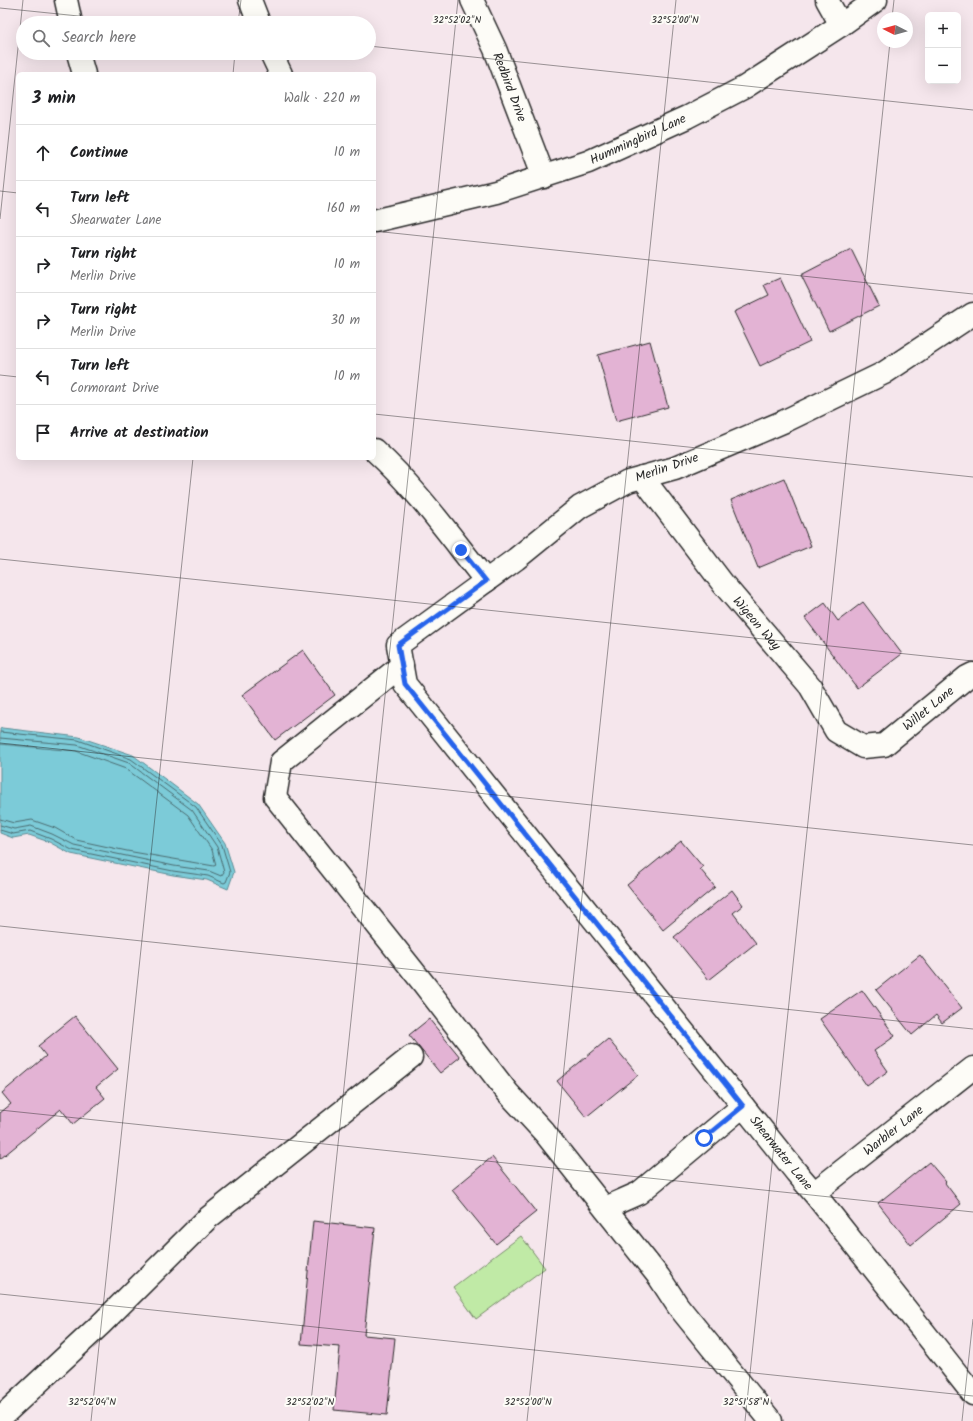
<!DOCTYPE html>
<meta charset="utf-8">
<style>
body{margin:0;font-family:Kalam,sans-serif;background:#f2f2f2;color:#202124}
.controls{position:absolute;right:12px;top:12px;display:grid;overflow:hidden;border-radius:6px;box-shadow:0 4px 16px #0002}
.controls button{width:36px;height:36px;display:grid;place-items:center;padding:0;border:0;border-bottom:1px solid #e0e0e0;background:#fff;color:#202124;font:20px sans-serif}
.compass{position:absolute;left:877px;top:12px;width:36px;height:36px;border-radius:50%;background:#fff;box-shadow:0 4px 16px #0002;rotate:276deg}
.stop{position:absolute;width:12px;height:12px;margin:-9px;border:3px solid #2563eb;border-radius:50%;background:#fff}
.stop.end{background:#2563eb;border-color:#fff;box-shadow:0 1px 4px #0008}
.list{margin:0;padding:0;list-style:none}
h2{display:flex;justify-content:space-between;align-items:center;height:52px;margin:0;padding:0 16px;font-size:17px}
h2 small{font-size:13px;font-weight:400;color:#757577}
.list li{display:grid;grid-template-columns:26px 1fr auto;gap:12px;align-items:center;box-sizing:border-box;height:56px;padding:0 16px;border-top:1px solid #e0e0e0}
.list b{display:block;font-size:15px;white-space:nowrap}
.list p{margin:0;font-size:13px;white-space:nowrap;color:#757577}
.list em{font-size:13px;font-style:normal;color:#757577}
.icon{flex:none;width:22px;height:22px;fill:none;stroke:currentColor;stroke-width:2;stroke-linecap:round;stroke-linejoin:round}
.map{position:relative;flex:none;width:973px;height:1421px;overflow:hidden}
.search{position:absolute;background:#fff;box-shadow:0 4px 16px #0002;left:16px;top:16px;width:360px;height:44px;display:flex;align-items:center;gap:10px;box-sizing:border-box;padding:0 14px;border-radius:22px;color:#757577;font-size:15px}
.panel{position:absolute;background:#fff;box-shadow:0 4px 16px #0002;left:16px;top:72px;width:360px;height:388px;border-radius:6px}
.map>svg:first-child{display:block}
</style>
<div class="map">
<svg width="973" height="1421" viewBox="0 0 973 1421">
<rect width="100%" height="100%" fill="#f5e6ec"/>
<filter id="ink" filterUnits="userSpaceOnUse"><feTurbulence type="fractalNoise" baseFrequency=".025" numOctaves="2"/><feDisplacementMap in="SourceGraphic" scale="8" xChannelSelector="R" yChannelSelector="G"/><feConvolveMatrix kernelMatrix="1 2 1 2 8 2 1 2 1" color-interpolation-filters="sRGB"/></filter>
<g filter="url(#ink)">
<path fill="#c0eaa6" stroke="#768a68" d="M 521,1236 L 545,1268 L 476,1319 L 453,1287 Z"/>
<path fill="#7ccbd8" stroke="#5c8b93" d="M 2,728 L 79,737 L 133,755 L 198,804 L 225,843 L 234,872 L 228,889 L 207,880 L 173,875 L 71,854 L 49,842 L 29,835 L 13,838 L 0,833 L 0,729 Z"/>
<g fill="none" stroke-linecap="round" stroke-linejoin="round">
<g stroke="#4b6b70" stroke-width="1">
<path d="M 0,732 L 78,740 L 131,759 L 196,807 L 222,845 L 230,872 L 226,882 L 224,883 L 208,876 L 173,871 L 72,850 L 51,839 L 30,831 L 13,834 L 0,830"/>
<path d="M 0,738 L 77,745 L 129,763 L 192,810 L 217,847 L 224,872 L 221,876 L 209,871 L 174,866 L 74,845 L 52,834 L 31,826 L 14,829 L 0,825"/>
<path d="M 0,744 L 76,751 L 126,769 L 188,815 L 212,850 L 216,865 L 214,866 L 127,851 L 76,840 L 55,828 L 32,820 L 14,823 L 0,819"/>
</g>
</g>
<g fill="#e3b3d4" stroke="#2b2b2b">
<path d="M 851,249 L 879,306 L 829,331 L 801,275 Z"/>
<path d="M 780,278 L 810,342 L 760,366 L 734,312 L 769,295 L 764,285 Z"/>
<path d="M 650,341 L 668,407 L 616,421 L 598,355 Z"/>
<path d="M 784,478 L 811,546 L 758,568 L 731,500 Z"/>
<path d="M 863,602 L 902,654 L 857,688 L 805,618 L 825,603 L 838,621 Z"/>
<path d="M 303,650 L 335,695 L 275,740 L 242,695 Z"/>
<path d="M 681,841 L 703,867 L 700,869 L 715,887 L 663,930 L 627,885 Z"/>
<path d="M 732,890 L 743,905 L 733,913 L 756,943 L 709,980 L 674,937 Z"/>
<path d="M 920,955 L 962,1008 L 942,1023 L 936,1015 L 912,1035 L 876,990 Z"/>
<path d="M 862,990 L 895,1036 L 874,1051 L 888,1071 L 867,1086 L 820,1019 Z"/>
<path d="M 75,1016 L 118,1069 L 96,1087 L 105,1098 L 73,1124 L 61,1109 L 0,1159 L 0,1113 L 11,1104 L 2,1093 L 46,1056 L 38,1046 Z"/>
<path d="M 429,1019 L 460,1057 L 440,1073 L 409,1035 Z"/>
<path d="M 608,1039 L 638,1075 L 586,1117 L 557,1081 Z"/>
<path d="M 492,1157 L 536,1212 L 496,1244 L 452,1190 Z"/>
<path d="M 929,1162 L 946,1182 L 945,1183 L 961,1204 L 911,1245 L 878,1203 Z"/>
<path d="M 313,1221 L 375,1228 L 364,1335 L 395,1338 L 387,1415 L 334,1410 L 340,1347 L 301,1344 Z"/>
</g>
<g fill="none" stroke-linecap="round" stroke-linejoin="round">
<g stroke="#2b2b2b" stroke-width="25">
<g id="minor">
<path d="M 66,0 L 71,23"/>
<path d="M 250,0 L 259,23"/>
<path id="s1" d="M 472,0 L 495,49 L 544,177"/>
<path d="M 827,0 L 841,25"/>
<path d="M 78,53 L 84,74"/>
<path d="M 271,53 L 281,74"/>
<path id="s2" d="M 374,221 L 496,192 L 588,162 L 687,117 L 745,87 L 841,25 L 876,0"/>
<path id="s3" d="M 973,314 L 884,373 L 785,421 L 675,468 L 628,481 L 580,507 L 516,559 L 398,645 L 405,684 L 796,1172 L 814,1193 L 973,1394"/>
<path d="M 374,450 C 417,489 450,536 486,581"/>
<path id="s4" d="M 642,477 L 724,585 L 810,686 L 836,731 L 863,747 L 884,745 L 967,677 L 973,674"/>
<path d="M 402,665 L 281,762 L 275,797 L 423,983 L 508,1093 L 544,1132 L 659,1277 L 678,1306 L 771,1421"/>
<path id="s5" d="M 814,1193 L 973,1068"/>
<path d="M 605,1208 L 639,1193 L 743,1106"/>
<path d="M 0,1418 L 101,1324 L 208,1218 L 411,1057"/>
</g>
</g>
<use href="#minor" stroke="#fdfcf7" stroke-width="22"/>
</g>
</g>
<g fill="none" stroke-linecap="round" stroke-linejoin="round" filter="url(#ink)">
<path stroke="#2563eb" stroke-width="5" d="M 461,550 L 486,581 L 398,645 L 405,684 L 743,1106 L 704,1138"/>
</g>
<path fill="none" stroke="#2b2b2b" stroke-width="1" stroke-opacity="0.45" d="M 0,8 L 147,23M 892,18 L 894,0M 238,23 L 241,0M 369,46 L 973,110M 233,74 L 235,53M 0,191 L 18,193M 0,219 L 23,0M 374,231 L 973,294M 0,375 L 18,377M 374,414 L 973,477M 0,559 L 973,661M 0,743 L 973,845M 0,926 L 973,1029M 0,1110 L 973,1212M 0,1294 L 973,1396M 91,1421 L 193,458M 309,1421 L 458,0M 527,1421 L 676,0M 745,1421 L 890,42M 962,1421 L 973,1319"/>
<g text-anchor="middle" dominant-baseline="central" stroke-width="4" stroke-linejoin="round" paint-order="stroke">
<g font-size="13" fill="#2b2b2b" stroke="#fdfcf7">
<text stroke="none"><textPath href="#s1" startOffset="95">Redbird Drive</textPath></text>
<text stroke="none"><textPath href="#s2" startOffset="277">Hummingbird Lane</textPath></text>
<text transform="translate(667 468) rotate(-19)">Merlin Drive</text>
<text stroke="none"><textPath href="#s4" startOffset="186">Wigeon Way</textPath></text>
<text stroke="none"><textPath href="#s4" startOffset="430">Willet Lane</textPath></text>
<text stroke="none"><textPath href="#s5" startOffset="101">Warbler Lane</textPath></text>
<text stroke="none"><textPath href="#s3" startOffset="1309">Shearwater Lane</textPath></text>
</g>
</g>
<g font-size="10" text-anchor="middle" fill="#2b2b2b" stroke="#fdfcf7" stroke-width="4" stroke-linejoin="round" paint-order="stroke">
<text x="457" y="23">32°52'02"N</text>
<text x="675" y="23">32°52'00"N</text>
<text x="92" y="1405">32°52'04"N</text>
<text x="310" y="1405">32°52'02"N</text>
<text x="528" y="1405">32°52'00"N</text>
<text x="746" y="1405">32°51'58"N</text>
</g>
</svg>
<div class="controls">
<button>+</button>
<button>−</button>
</div>
<svg class="compass" viewBox="-18 -18 36 36"><path d="M0-13l5 13h-10z" fill="#e53935"/><path d="M0 13l5-13h-10z" fill="#757577"/></svg>
<div class="stop" style="left:704px;top:1138px"></div>
<div class="stop end" style="left:461px;top:550px"></div>
<div class="search"><svg class="icon" aria-label="search" viewBox="0 0 24 24"><circle cx="10" cy="10" r="6"/><path d="M15 15l6 6"/></svg>Search here</div>
<section class="panel">
<h2>3 min<small>Walk · 220 m</small></h2>
<ul class="list">
<li><svg class="icon" aria-label="ahead" viewBox="0 0 24 24"><path d="M12 20V5M6 11l6-6 6 6"/></svg><div><b>Continue</b></div><em>10 m</em></li>
<li><svg class="icon" aria-label="left" viewBox="0 0 24 24"><path d="M17 20v-9H6M10 6l-5 5 5 5"/></svg><div><b>Turn left</b><p>Shearwater Lane</p></div><em>160 m</em></li>
<li><svg class="icon" aria-label="right" viewBox="0 0 24 24"><path d="M7 20v-9h11M14 6l5 5-5 5"/></svg><div><b>Turn right</b><p>Merlin Drive</p></div><em>10 m</em></li>
<li><svg class="icon" aria-label="right" viewBox="0 0 24 24"><path d="M7 20v-9h11M14 6l5 5-5 5"/></svg><div><b>Turn right</b><p>Merlin Drive</p></div><em>30 m</em></li>
<li><svg class="icon" aria-label="left" viewBox="0 0 24 24"><path d="M17 20v-9H6M10 6l-5 5 5 5"/></svg><div><b>Turn left</b><p>Cormorant Drive</p></div><em>10 m</em></li>
<li><svg class="icon" aria-label="arrive" viewBox="0 0 24 24"><path d="M6 21V4h12l-3 4 3 4H6"/></svg><div><b>Arrive at destination</b></div></li>
</ul>
</section>
</div>
